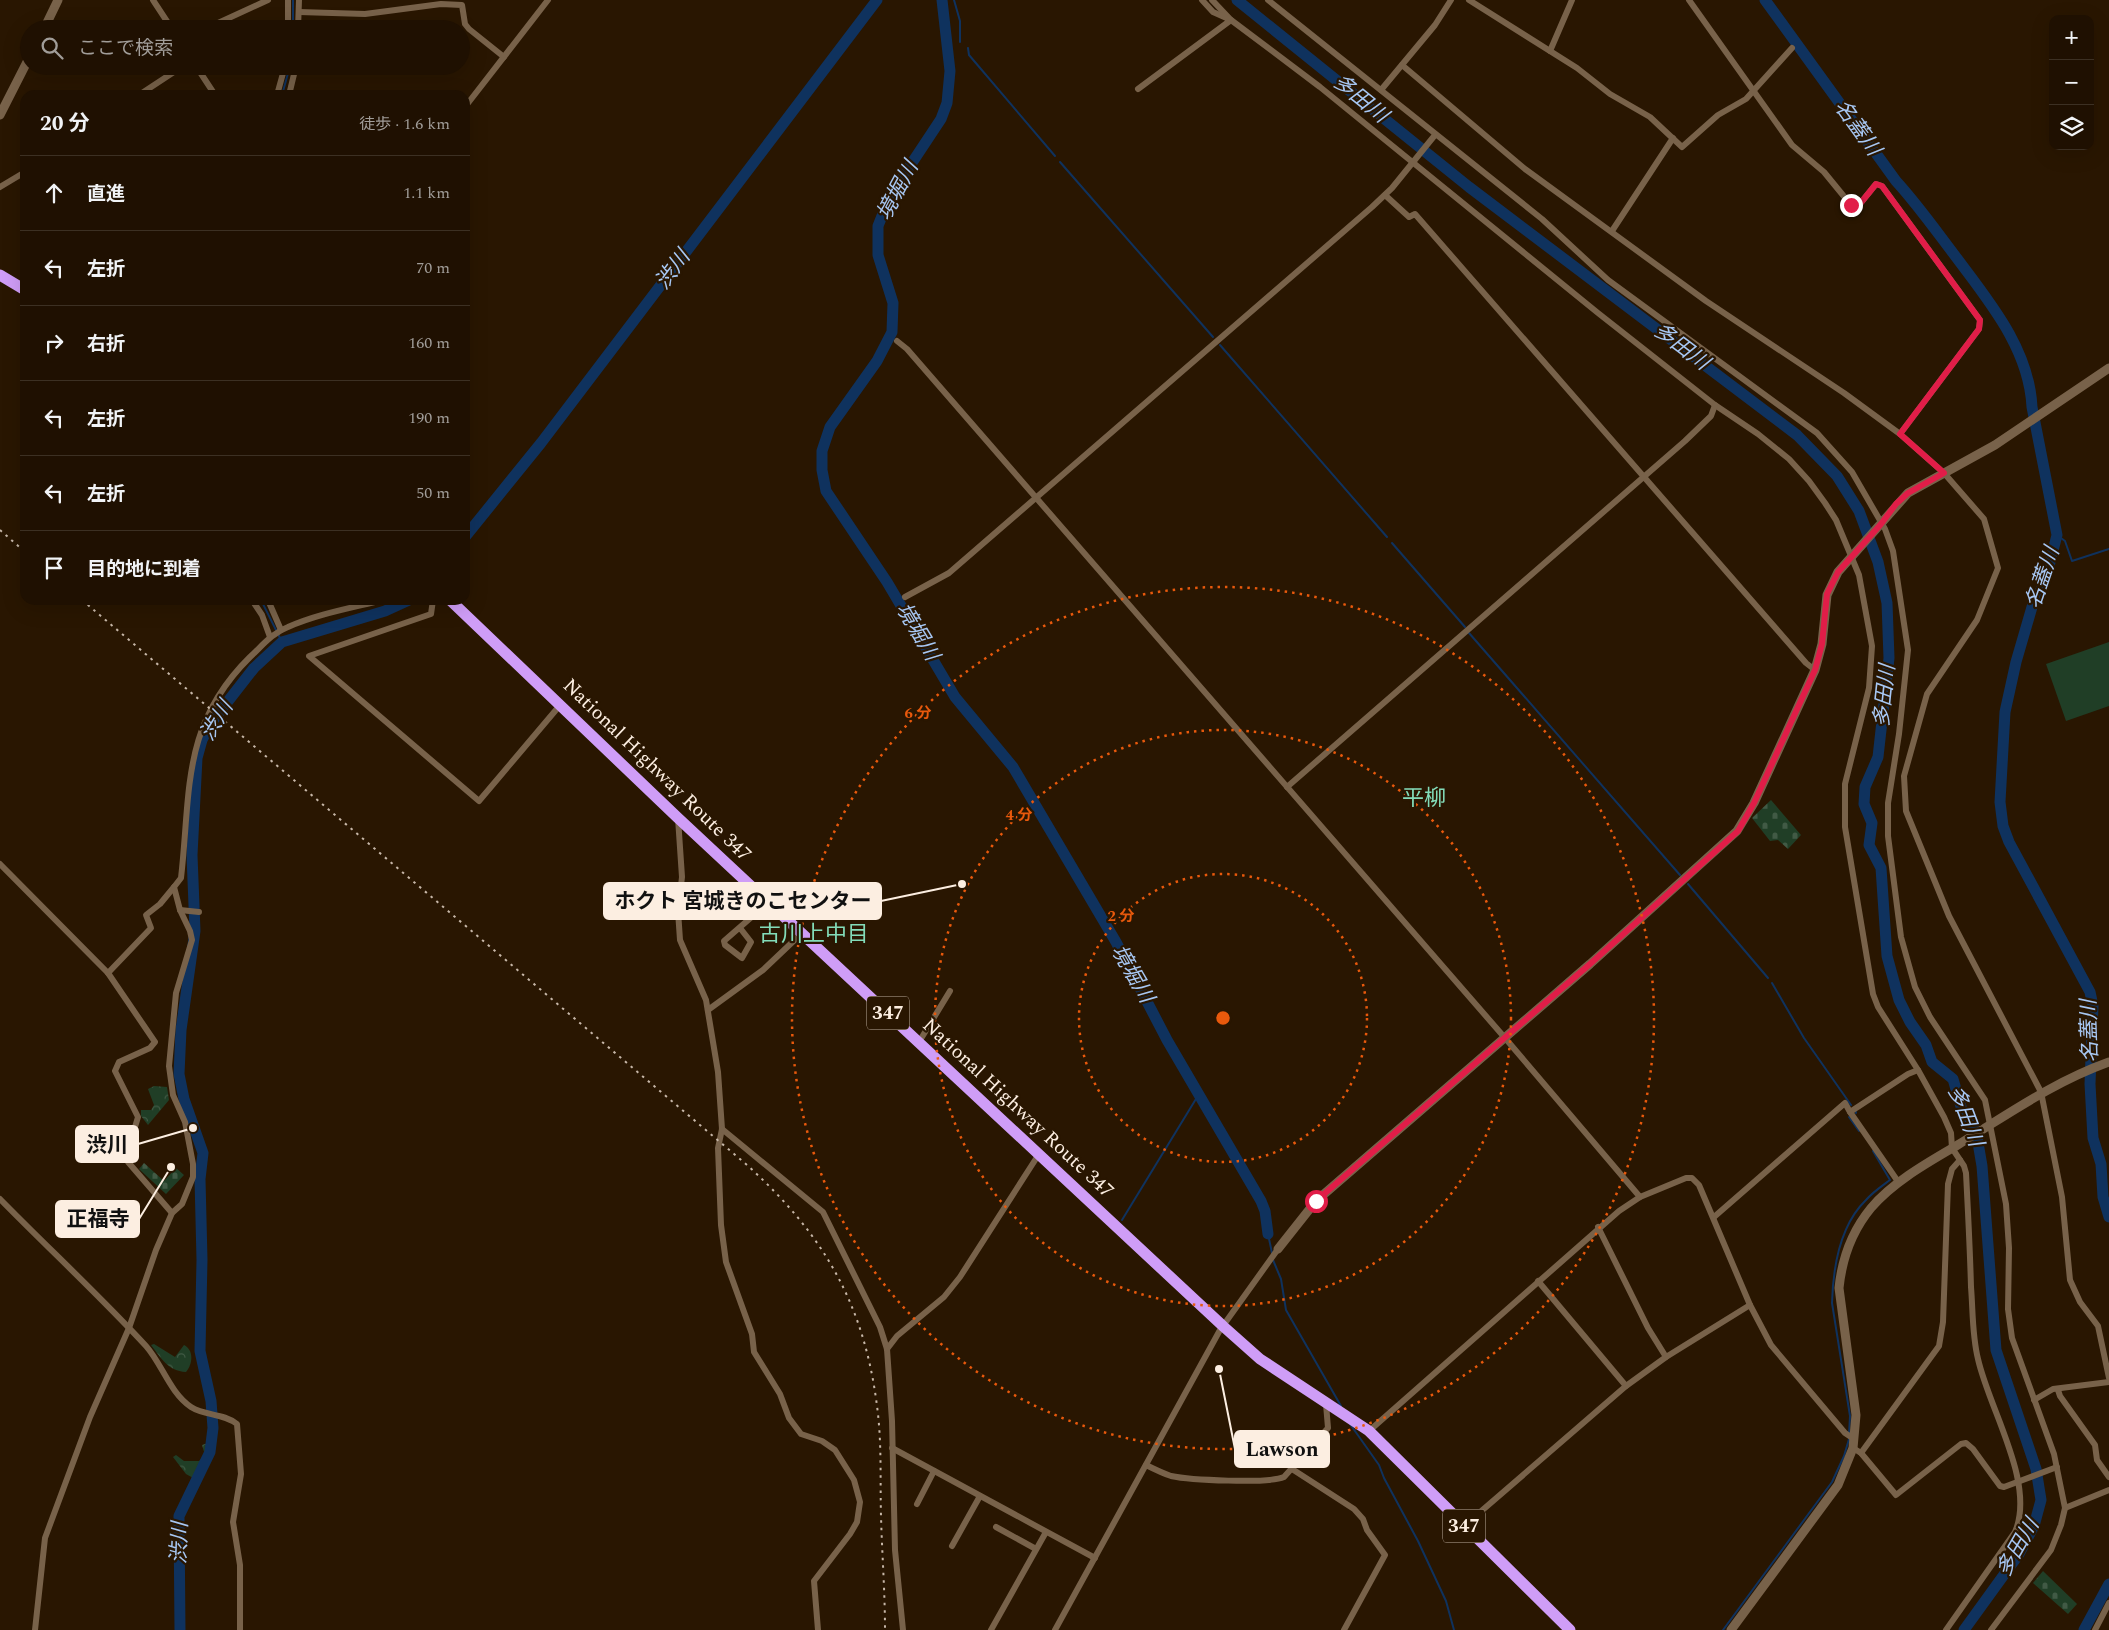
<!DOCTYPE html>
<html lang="ja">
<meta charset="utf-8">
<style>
body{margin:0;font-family:Spectral,"Noto Sans JP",serif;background:#27190b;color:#f1f3f6}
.controls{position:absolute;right:15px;top:15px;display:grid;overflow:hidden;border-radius:10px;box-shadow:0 5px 20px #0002}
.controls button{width:45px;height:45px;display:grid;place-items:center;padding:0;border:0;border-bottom:1px solid #3c3023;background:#1f1001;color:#f1f3f6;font:25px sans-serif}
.stop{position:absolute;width:15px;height:15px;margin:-11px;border:4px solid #e11d48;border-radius:50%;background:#fff}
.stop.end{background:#e11d48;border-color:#fff;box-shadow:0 1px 5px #0008}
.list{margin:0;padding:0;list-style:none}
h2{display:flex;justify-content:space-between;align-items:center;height:65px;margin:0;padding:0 20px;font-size:21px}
h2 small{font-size:16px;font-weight:400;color:#a19d99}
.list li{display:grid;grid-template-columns:32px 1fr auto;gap:15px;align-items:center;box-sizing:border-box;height:75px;padding:0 20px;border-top:1px solid #3c3023}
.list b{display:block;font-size:19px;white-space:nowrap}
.list em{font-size:16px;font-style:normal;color:#a19d99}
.icon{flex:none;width:28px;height:28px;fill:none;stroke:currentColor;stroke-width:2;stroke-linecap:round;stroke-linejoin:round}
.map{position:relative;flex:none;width:2109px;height:1630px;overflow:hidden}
.search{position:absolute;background:#1f1001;box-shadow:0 5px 20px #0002;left:20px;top:20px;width:450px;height:55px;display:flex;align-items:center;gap:12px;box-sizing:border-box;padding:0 18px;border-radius:28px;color:#a19d99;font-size:19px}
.panel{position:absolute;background:#1f1001;box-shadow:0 5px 20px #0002;left:20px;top:90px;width:450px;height:515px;border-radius:15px}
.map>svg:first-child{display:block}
</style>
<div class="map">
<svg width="2109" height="1630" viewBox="0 0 2109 1630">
<defs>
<pattern id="forest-crowns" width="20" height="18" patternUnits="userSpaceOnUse" patternTransform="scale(1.25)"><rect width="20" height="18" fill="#203e26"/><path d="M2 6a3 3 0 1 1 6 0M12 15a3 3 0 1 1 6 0" fill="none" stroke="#415a45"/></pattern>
<pattern id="cemetery-stones" width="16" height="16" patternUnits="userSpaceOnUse" patternTransform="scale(1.25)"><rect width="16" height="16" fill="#203e26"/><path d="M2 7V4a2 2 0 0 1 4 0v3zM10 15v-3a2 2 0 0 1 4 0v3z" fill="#415a45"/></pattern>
</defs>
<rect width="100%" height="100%" fill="#291601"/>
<path fill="#203e26" d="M 2109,642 L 2109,706 L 2066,721 L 2046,664 Z"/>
<g fill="url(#forest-crowns)">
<path d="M 154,1086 L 167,1087 L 169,1100 L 148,1125 L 141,1116 L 141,1110 L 151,1110 L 154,1105 L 148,1089 Z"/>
<path d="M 154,1344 L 175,1357 L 184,1345 C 194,1350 193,1364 186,1372 C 168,1371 161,1358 151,1345 Z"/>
<path d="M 208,1443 L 213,1449 L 213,1456 L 202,1477 L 195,1479 L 186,1474 L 173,1457 L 176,1455 L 184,1461 L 199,1461 L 205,1455 L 202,1445 Z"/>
</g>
<g fill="url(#cemetery-stones)">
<path d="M 1771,800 L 1801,835 L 1788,849 L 1778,840 L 1770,841 L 1752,818 Z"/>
<path d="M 144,1163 L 164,1181 L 176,1168 L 184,1175 L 166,1194 L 139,1169 Z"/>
<path d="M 2043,1571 L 2077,1604 L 2068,1614 L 2033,1583 Z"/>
</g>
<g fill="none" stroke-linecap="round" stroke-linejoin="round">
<g stroke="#0f325e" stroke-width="2">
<path d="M 954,0 L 960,21 L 960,42"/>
<path d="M 293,29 L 293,0"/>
<path d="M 968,48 L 969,55 L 1055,156"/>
<path d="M 282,95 L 290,66"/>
<path d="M 1060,162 L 1213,337"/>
<path d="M 1220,345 L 1387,537"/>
<path d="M 2057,535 L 2065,541 L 2072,561 L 2109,549"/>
<path d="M 1392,543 L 1465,627"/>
<path d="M 261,600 L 282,642"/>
<path d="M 1469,633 L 1680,875"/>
<path d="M 1688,884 L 1768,978"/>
<path d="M 1772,983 L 1804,1038 L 1851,1105"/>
<path d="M 1856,1113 L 1856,1112"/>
<path d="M 1849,1117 L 1859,1131"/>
<path d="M 1122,1220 L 1199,1094"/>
<path d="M 1268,1234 L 1272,1253"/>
<path d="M 1273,1260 L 1281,1279 L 1286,1310 L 1341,1406"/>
<path d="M 1350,1424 L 1379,1465 L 1384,1478 L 1418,1541 L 1446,1601 L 1454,1630"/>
<path d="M 1849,1434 L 1850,1416 L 1832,1303 C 1833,1268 1839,1226 1866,1200 C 1873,1192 1882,1186 1890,1180 L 1873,1151"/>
<path d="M 1723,1630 L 1832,1482 L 1844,1456 L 1849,1439"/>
</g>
<g stroke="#0f325e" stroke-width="11">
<path d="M 942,0 L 950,71 L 947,103 L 941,119 L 890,196 L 878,226 L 878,255 L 893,303 L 892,332 L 877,361 L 830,427 L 822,451 L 822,470 L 826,491 L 887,582 L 955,697 L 1013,767 L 1116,942 L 1167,1040 L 1261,1201 L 1265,1211 L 1268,1234"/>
<path d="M 1237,0 L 1469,187 L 1797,435 L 1837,476 L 1859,511 L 1878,562 L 1887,603 L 1889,658 L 1878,757 L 1865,787 L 1864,804 L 1872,823 L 1869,845 L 1881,868 L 1887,956 L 1899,1000 L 1910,1022 L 1926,1045 L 1932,1062 L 1953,1079 L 1964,1117 L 1976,1131 L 1982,1166 L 1996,1350 L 2036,1469 L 2041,1500 L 2034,1526 L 2019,1554 L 1964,1630"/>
<path d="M 1765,0 L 1896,181 C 1917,204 1934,228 1953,253 C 1987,299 2029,347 2032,407 L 2057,535 L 2045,582 L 2032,607 L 2016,662 L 2005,712 L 2000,802 L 2003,826 L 2009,842 L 2090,992 L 2093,1006 L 2090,1084 L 2093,1138 L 2101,1164 L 2103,1197 L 2109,1217"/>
<path d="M 465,537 L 541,443 L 877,0"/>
<path d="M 180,1630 L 179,1516 L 210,1452 L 213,1428 L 211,1401 L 200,1351 L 202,1260 L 200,1179 L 203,1153 L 184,1099 L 179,1074 L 181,1030 L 195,931 L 192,855 L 197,758 L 202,740 L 211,723 L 254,668 L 282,642 L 385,611 L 409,600"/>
<path d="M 2084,1630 L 2109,1584"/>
</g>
<g stroke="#78624a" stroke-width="6">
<path d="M 153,0 L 172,29"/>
<path d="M 288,0 L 288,29"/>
<path d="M 1212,0 L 1231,20 L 1320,87 L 1598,313 L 1715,405 L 1758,434 L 1789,459 L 1809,481 L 1825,503 L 1836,520 L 1859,575 L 1872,646 L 1869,688 L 1845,784 L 1845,827 L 1873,994 L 1878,1007 L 1918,1070 L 1944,1117 L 1951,1133 L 1952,1148 L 1964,1166 L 1966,1173 C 1968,1211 1970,1249 1971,1287 C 1973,1311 1972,1335 1978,1359 C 1989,1409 2036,1483 2015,1532 L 1946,1630"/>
<path d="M 1268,0 L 1542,219 L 1608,280 L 1817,433 L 1852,472 L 1885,529 L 1893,551 L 1908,650 L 1899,734 L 1888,803 L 1888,836 L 1901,937 L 1915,987 L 1930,1017 L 1985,1100 L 2006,1204 L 2009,1248 L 2008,1309 L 2012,1338 L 2054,1454 L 2065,1508 L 2061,1525 L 2051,1550 L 1991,1630"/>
<path d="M 1469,0 L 1577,68 L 1610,94 L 1650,117 L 1682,147 L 1718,115 L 1746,99 L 1792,48"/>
<path d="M 1689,0 L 1792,145 L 1824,172 L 1851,205 L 1859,205 L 1876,184 L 1882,186 L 1980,320 L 1979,329 L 1900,434"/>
<path d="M 299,12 L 365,14 L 441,4 L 462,5 L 465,24 L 469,29 L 504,57"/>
<path d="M 205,29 L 268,0"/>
<path d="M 298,29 L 299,0"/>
<path d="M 1550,51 L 1572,0"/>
<path d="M 1402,65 L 1525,169 L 1706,301 L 1844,393 L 1900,434 L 1944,473 L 1984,519 L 1998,568 L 1977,620 L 1927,694 L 1904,776 L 1906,811 L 1949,916 L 2041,1092 L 2062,1197 L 2070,1280 L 2080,1302 L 2098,1326 L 2109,1378"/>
<path d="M 196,66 L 215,95"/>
<path d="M 1138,89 L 1231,20 L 1213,12 L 1202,0"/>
<path d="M 1381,90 L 1435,25 L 1451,0"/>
<path d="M 139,95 L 183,66"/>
<path d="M 277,95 L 285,66"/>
<path d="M 289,95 L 296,66"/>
<path d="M 465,107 L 548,0"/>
<path d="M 0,187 L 25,172"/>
<path d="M 1385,195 L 1409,217 L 1415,214 L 1806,663 L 1815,670"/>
<path d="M 1612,231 L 1673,138"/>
<path d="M 897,341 L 907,349 L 1505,1038 L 1640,1197"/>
<path d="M 905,597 L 949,573 L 1372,207 L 1392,188 L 1435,135"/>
<path d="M 252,600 L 262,615 L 270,637"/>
<path d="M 268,600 L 281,630"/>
<path d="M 433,600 L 431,614 L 309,656 L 479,801 L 561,704"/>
<path d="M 1287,787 L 1685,441 L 1711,416 L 1715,405"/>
<path d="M 678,818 L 682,877 L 678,911 L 680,940 L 706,1000 L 718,1072 L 722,1129 L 718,1148 L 721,1225 L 726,1262 L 752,1334 L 754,1352 L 780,1394 L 789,1418 L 801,1434 L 822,1441 L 835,1450 L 854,1480 L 860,1502 L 857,1522 L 850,1534 L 814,1581 L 818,1630"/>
<path d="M 0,864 L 108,973 L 155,1042 L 150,1048 L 119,1062 L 115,1071 L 138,1117 L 126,1157 L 128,1162 L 172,1213"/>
<path d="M 180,910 L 199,912"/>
<path d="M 740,928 L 751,942 L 742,958 L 725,945 L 724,941 L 769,902"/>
<path d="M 108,973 L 151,928 L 146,915 L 160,904 L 174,887"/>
<path d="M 708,1010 L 763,970 L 802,933"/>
<path d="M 919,1042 L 950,991"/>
<path d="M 1850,1112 L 1899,1183"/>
<path d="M 722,1129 L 823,1212 L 880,1327 L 887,1349 L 892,1421 L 895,1550 L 903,1630"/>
<path d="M 0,1199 C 48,1248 99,1295 146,1346 C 162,1364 170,1393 191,1407 C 205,1416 223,1413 237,1424 L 241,1474 L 233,1522 L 240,1565 L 240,1630"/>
<path d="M 1714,1217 L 1845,1103 L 1850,1112 L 1908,1074 L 1918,1070"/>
<path d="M 1598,1227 L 1648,1328 L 1666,1357"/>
<path d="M 1538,1281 L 1626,1386"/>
<path d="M 887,1349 L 897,1336 L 944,1297 L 960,1277 L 1039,1154"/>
<path d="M 2058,1390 L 2060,1396 L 2095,1445 L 2097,1460 L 2109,1477"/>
<path d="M 2034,1400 L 2053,1389 L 2109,1382"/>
<path d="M 1369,1431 L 1619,1211 L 1640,1197 L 1686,1178 L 1692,1178 L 1699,1185 L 1750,1305 L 1771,1345 L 1845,1433 L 1854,1439"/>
<path d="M 892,1448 L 1095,1558"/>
<path d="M 1853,1448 L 1861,1453 L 1939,1346 L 1943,1322 L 1948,1184 L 1952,1169 L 1960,1160"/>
<path d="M 1861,1453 L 1896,1495 L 1961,1444 L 1966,1443 L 1973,1449 L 2000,1486 L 2004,1487 L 2057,1467"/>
<path d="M 1146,1465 C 1154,1469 1162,1473 1171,1476 C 1189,1480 1268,1484 1284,1477 L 1328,1428 L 1326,1404"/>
<path d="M 1292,1469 L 1354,1509 L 1363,1519 L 1367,1530 L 1385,1555 L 1344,1630"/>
<path d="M 917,1504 L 934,1471"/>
<path d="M 2065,1508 L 2109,1490"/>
<path d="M 1464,1526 L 1626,1386 L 1666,1357 L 1750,1305"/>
<path d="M 996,1527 L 1036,1549"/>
<path d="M 952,1546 L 980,1496"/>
<path d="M 35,1630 L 45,1538 L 90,1417 L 129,1328 L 156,1250 L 172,1213 L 182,1204 L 193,1177 L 193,1164 L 185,1122 L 173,1095 L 169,1066 L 176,993 L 192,940 L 190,931 L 180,910 L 174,887 L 181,878 C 191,791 181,725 250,657 C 262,646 272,633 288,627 C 317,614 351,608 383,600"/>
<path d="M 991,1630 L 1046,1532"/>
<path d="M 1055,1630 L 1220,1330 L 1278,1249"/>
<path d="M 2095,1630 L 2109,1603"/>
</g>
<g stroke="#78624a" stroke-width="9">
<path d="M 44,29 L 58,0"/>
<path d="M 0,115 L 29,58"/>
<path d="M 1278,1249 L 1316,1201 L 1590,964 L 1737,831 L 1754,803 L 1815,670 L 1822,644 L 1827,595 L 1838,572 L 1908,493 L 1995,445 L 2109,368"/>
<path d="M 1731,1630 L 1838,1485 L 1853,1448 L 1856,1415 L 1839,1288 C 1842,1259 1852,1231 1871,1208 C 1893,1182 1927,1163 1956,1146 C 2007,1115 2053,1082 2109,1062"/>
</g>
<g stroke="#cf9df7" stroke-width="11">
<path d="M 0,275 L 25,290"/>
<path d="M 450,600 L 678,818 L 1224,1327 L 1260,1359 L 1369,1431 L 1570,1630"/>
</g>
<g stroke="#c7b7a8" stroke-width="2" stroke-dasharray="2.5 5" stroke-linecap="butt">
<path d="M 0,530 L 25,552"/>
<path d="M 82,600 L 747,1165 C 823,1234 864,1303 877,1406 C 882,1443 880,1480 881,1516 C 882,1554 885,1592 885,1630"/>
</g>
</g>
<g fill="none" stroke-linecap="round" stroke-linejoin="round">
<path stroke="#e11d48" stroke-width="6" d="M 1316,1201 L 1590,964 L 1738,831 L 1754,803 L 1815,670 L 1822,644 L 1827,594 L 1838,572 L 1881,524 L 1896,504 L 1908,493 L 1944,473 L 1900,434 L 1979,329 L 1980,320 L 1882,186 L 1876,184 L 1859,205 L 1851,205"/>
</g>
<g fill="none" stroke="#e8590c" stroke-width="2.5" stroke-dasharray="2.5 5">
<circle cx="1223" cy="1018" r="144"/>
<circle cx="1223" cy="1018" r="288"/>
<circle cx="1223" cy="1018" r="431"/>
</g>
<g text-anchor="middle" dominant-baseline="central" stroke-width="4.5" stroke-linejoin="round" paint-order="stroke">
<g fill="#291601" stroke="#bdad9e" stroke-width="1">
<rect x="867" y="996.5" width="42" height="33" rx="4"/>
<rect x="1443" y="1509.5" width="42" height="33" rx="4"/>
</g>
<g font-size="19" font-weight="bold" fill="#fceee1">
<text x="888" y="1013">347</text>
<text x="1464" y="1526">347</text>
</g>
<g font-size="20" fill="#fceee1" stroke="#291601">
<text transform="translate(657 770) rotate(44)">National Highway Route 347</text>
<text transform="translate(1018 1108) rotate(43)">National Highway Route 347</text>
</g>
<g font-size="21" font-style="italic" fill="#a7c7f3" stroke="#291601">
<text transform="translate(1360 99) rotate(39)">多田川</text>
<text transform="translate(1857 128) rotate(54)">名蓋川</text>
<text transform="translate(898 191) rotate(-62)">境堀川</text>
<text transform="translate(673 270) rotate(-53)">渋川</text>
<text transform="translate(1681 347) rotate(37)">多田川</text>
<text transform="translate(2043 578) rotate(-71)">名蓋川</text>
<text transform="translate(917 632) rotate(59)">境堀川</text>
<text transform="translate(1885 696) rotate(-84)">多田川</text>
<text transform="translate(217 721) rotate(-59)">渋川</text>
<text transform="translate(1132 974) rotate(60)">境堀川</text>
<text transform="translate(2090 1031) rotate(-92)">名蓋川</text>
<text transform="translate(1965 1116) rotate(69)">多田川</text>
<text transform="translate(180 1543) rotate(-88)">渋川</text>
<text transform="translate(2018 1548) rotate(-60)">多田川</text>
</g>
<g font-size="22" fill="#83dcb9" stroke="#291601">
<text x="1424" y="798">平柳</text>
<text x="814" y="934">古川上中目</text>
</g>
</g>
<circle cx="1223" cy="1018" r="8" fill="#e8590c" stroke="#291601" stroke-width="2.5"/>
<g font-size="15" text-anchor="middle" font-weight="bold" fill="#e8590c" stroke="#291601" stroke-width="4.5" stroke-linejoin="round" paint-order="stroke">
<text x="918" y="718">6 分</text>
<text x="1019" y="820">4 分</text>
<text x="1121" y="921">2 分</text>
</g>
<path fill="none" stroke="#fceee1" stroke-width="2" d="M962 884L881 901M193 1128L138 1144M171 1167L139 1219M1219 1369L1235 1449"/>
<g fill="#fceee1" stroke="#291601" stroke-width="2">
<circle cx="962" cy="884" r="5"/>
<circle cx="193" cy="1128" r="5"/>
<circle cx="171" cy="1167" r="5"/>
<circle cx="1219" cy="1369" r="5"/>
</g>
<g fill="#fceee1" stroke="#fceee1" stroke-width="2">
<rect x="604" y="883" width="277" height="36" rx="5"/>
<rect x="76" y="1126" width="62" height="36" rx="5"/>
<rect x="56" y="1201" width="83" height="36" rx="5"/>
<rect x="1235" y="1431" width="94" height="36" rx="5"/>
</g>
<g font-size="21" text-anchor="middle" font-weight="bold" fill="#111">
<text x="743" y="908">ホクト 宮城きのこセンター</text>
<text x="107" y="1152">渋川</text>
<text x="98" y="1226">正福寺</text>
<text x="1282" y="1456">Lawson</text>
</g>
</svg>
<div class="controls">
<button>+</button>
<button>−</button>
<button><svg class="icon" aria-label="layers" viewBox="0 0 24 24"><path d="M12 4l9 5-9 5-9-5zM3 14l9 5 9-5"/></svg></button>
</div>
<div class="stop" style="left:1316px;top:1201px"></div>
<div class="stop end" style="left:1851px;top:205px"></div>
<div class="search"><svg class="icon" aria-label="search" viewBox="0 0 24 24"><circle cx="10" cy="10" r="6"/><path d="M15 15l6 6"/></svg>ここで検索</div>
<section class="panel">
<h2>20 分<small>徒歩 · 1.6 km</small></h2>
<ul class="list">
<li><svg class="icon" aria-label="ahead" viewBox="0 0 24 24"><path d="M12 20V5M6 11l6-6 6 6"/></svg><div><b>直進</b></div><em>1.1 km</em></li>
<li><svg class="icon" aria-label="left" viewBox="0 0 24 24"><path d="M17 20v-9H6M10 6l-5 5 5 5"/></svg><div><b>左折</b></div><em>70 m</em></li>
<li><svg class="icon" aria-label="right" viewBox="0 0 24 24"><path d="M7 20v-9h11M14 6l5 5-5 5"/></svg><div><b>右折</b></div><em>160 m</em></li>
<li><svg class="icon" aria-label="left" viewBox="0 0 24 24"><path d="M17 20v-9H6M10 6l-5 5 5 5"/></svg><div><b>左折</b></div><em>190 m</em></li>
<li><svg class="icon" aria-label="left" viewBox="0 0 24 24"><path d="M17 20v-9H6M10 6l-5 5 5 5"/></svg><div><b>左折</b></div><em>50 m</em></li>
<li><svg class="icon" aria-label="arrive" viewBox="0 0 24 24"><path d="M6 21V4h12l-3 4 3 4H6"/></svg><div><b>目的地に到着</b></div></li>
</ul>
</section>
</div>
